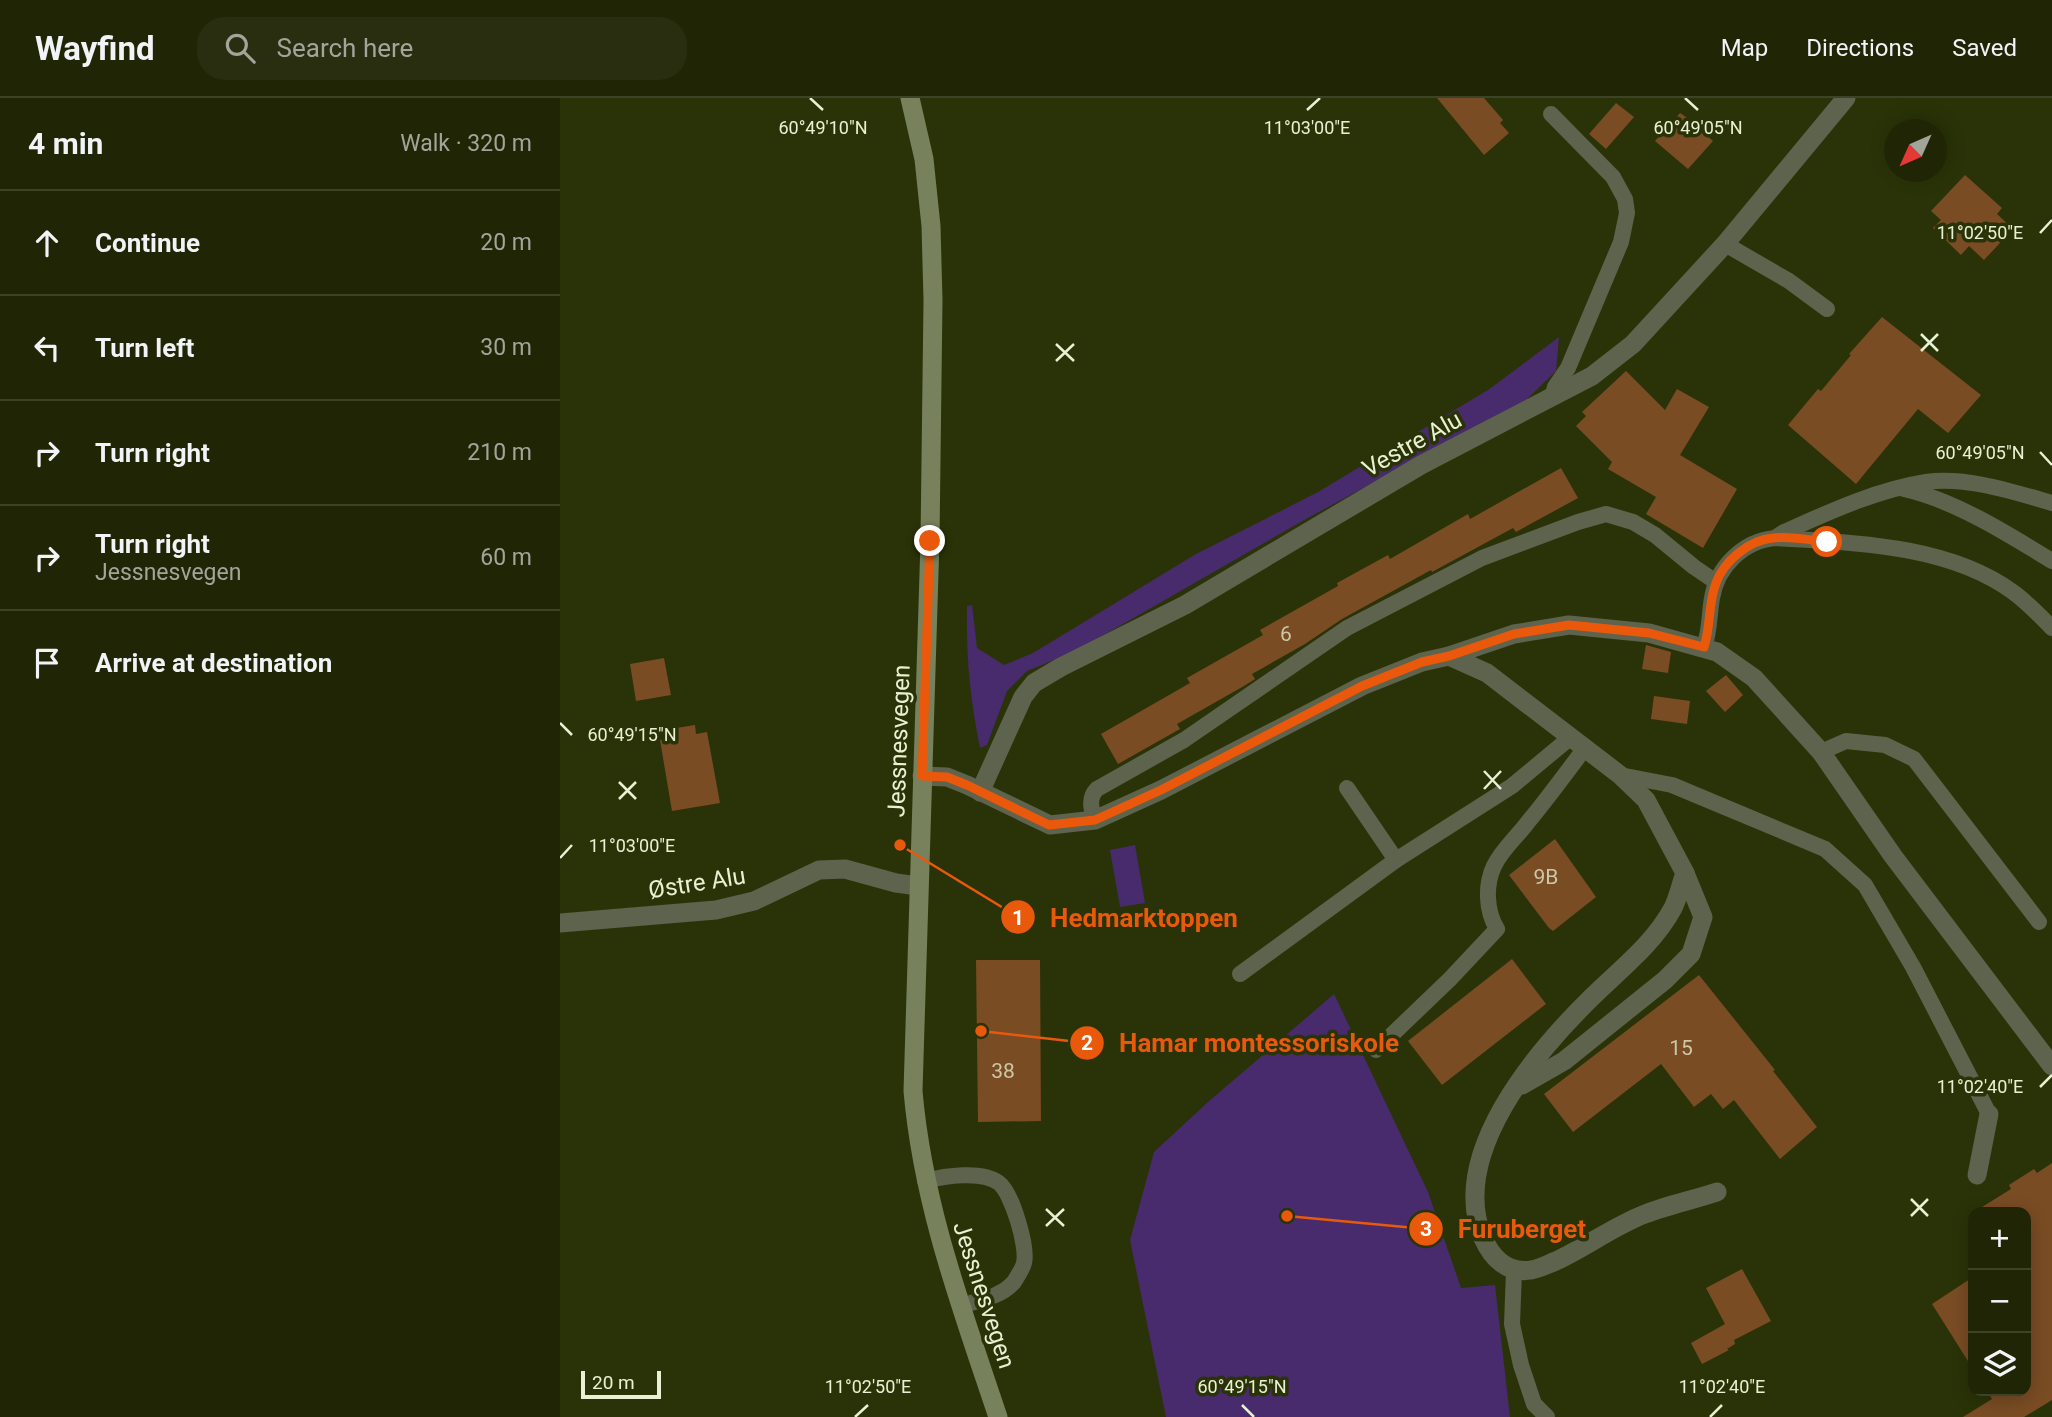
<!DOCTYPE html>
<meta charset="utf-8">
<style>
body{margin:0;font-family:Roboto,sans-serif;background:#282e0f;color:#f1f3f6}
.controls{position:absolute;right:21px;bottom:21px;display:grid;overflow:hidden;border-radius:14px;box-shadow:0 4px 18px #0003}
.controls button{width:63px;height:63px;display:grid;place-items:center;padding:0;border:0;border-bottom:2px solid #3d4327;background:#202605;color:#f1f3f6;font:35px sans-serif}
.compass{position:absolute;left:1324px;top:21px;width:63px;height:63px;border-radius:50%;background:#202605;box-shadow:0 4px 18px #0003;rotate:225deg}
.scale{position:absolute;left:21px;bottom:18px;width:80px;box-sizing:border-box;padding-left:7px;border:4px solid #e8f1d3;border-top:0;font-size:19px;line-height:24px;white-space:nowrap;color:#e8f1d3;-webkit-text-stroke:5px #2a3307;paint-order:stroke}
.stop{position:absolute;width:21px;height:21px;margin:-16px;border:5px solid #ea580c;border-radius:50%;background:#fff}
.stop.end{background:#ea580c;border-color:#fff;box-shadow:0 2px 7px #0008}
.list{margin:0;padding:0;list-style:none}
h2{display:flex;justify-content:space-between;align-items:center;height:91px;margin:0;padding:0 28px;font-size:30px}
h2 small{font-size:23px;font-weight:400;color:#a2a59a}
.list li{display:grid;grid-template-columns:46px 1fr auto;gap:21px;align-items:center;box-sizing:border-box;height:105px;padding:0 28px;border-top:2px solid #3d4327}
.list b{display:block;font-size:26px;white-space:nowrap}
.list p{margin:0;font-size:23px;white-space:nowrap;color:#a2a59a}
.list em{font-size:23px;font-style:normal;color:#a2a59a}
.icon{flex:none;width:38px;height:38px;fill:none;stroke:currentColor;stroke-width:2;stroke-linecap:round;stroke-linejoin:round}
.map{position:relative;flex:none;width:1492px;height:1319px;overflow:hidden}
header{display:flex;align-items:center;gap:42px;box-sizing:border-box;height:98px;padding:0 35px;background:#202605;border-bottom:2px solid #3d4327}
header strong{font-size:33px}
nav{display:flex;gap:38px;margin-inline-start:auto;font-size:24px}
.search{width:490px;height:63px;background:#282e0f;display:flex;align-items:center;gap:18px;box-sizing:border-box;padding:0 24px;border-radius:28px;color:#a2a59a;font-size:26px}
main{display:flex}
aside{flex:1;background:#202605}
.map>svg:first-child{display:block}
</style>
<header>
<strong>Wayfind</strong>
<div class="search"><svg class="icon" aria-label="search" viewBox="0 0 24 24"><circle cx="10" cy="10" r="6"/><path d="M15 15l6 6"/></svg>Search here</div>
<nav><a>Map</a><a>Directions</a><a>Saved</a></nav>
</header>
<main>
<aside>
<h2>4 min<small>Walk · 320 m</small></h2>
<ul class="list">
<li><svg class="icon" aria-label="ahead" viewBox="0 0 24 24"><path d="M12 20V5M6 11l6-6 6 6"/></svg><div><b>Continue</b></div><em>20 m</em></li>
<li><svg class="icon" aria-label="left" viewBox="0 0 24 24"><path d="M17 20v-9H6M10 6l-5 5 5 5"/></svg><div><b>Turn left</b></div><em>30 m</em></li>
<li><svg class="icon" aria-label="right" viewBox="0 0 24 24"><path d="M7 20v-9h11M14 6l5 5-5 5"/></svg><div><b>Turn right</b></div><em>210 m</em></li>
<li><svg class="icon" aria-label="right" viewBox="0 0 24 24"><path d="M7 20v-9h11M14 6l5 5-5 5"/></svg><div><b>Turn right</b><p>Jessnesvegen</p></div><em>60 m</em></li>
<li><svg class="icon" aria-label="arrive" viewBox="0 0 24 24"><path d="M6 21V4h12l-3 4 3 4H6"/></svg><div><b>Arrive at destination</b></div></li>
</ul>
</aside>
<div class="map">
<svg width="1492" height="1319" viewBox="0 0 1492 1319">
<rect width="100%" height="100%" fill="#2a3307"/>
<g fill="#472b6c">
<path d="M 999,239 L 996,273 L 965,303 L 744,422 L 516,553 L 467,573 L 447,593 L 427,647 L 420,650 C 410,600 406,559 407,508 L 412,507 L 417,550 L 444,567 L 473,555 L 636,456 L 758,394 L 928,292 Z"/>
<path d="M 575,747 L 585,805 L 560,809 L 550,752 Z"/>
<path d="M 774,896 L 868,1094 L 901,1190 L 935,1187 L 950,1319 L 606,1319 L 570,1142 L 594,1054 L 648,1004 Z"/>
</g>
<g fill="#794c24">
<path d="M 877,0 L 924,0 L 943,22 L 940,25 L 949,35 L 924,57 Z"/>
<path d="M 1056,5 L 1074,19 L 1046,51 L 1029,36 Z"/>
<path d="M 1120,15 L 1138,27 L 1137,29 L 1153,43 L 1128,71 L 1095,43 Z"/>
<path d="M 1405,77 L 1442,110 L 1437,116 L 1453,131 L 1424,162 L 1409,148 L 1401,157 L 1373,130 L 1381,122 L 1371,113 Z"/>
<path d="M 1322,219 L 1421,297 L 1388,335 L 1358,311 L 1296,386 L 1228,327 L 1258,291 L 1261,293 L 1291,257 L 1289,256 Z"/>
<path d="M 1066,273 L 1105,312 L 1117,291 L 1149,309 L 1120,357 L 1177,391 L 1143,450 L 1086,416 L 1096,399 L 1048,371 L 1052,364 L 1016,328 L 1026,318 L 1022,314 Z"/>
<path d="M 1001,370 L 1018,400 L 956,434 L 953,430 L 872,474 L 871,472 L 782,521 L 745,546 L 692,576 L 695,581 L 684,588 L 617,626 L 620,631 L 558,666 L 541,636 L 630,585 L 627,580 L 703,537 L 700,532 L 778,488 L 777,485 L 828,457 L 830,461 L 908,416 L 910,421 Z"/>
<path d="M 1086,547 L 1111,554 L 1108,575 L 1082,571 Z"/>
<path d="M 104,560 L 111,597 L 76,603 L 70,566 Z"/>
<path d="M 1166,577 L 1183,597 L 1165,614 L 1146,593 Z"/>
<path d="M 1094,598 L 1130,603 L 1127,626 L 1091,621 Z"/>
<path d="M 135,627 L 136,636 L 147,634 L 160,705 L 112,713 L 100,642 L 111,640 L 110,631 Z"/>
<path d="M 995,741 L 1036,799 L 993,833 L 989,830 L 949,777 Z"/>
<path d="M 952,861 L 986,906 L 882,987 L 848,943 Z"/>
<path d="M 416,862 L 480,862 L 481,1023 L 418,1024 Z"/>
<path d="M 1139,877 L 1215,972 L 1213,973 L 1257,1029 L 1220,1061 L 1174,1002 L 1163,1011 L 1151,996 L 1134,1009 L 1101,966 L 1013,1034 L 984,996 Z"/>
<path d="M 1492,1065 L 1492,1302 L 1464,1319 L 1403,1319 L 1432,1301 L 1427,1293 L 1466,1293 L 1466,1114 L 1414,1114 L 1451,1091 L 1449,1087 L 1474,1071 L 1477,1075 Z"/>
<path d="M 1182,1171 L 1211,1223 L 1174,1242 L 1175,1246 L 1167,1251 L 1169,1252 L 1142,1266 L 1131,1245 L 1165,1226 L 1146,1190 Z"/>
<path d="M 1413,1179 L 1413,1271 L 1372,1206 Z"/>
</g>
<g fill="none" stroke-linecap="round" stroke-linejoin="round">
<g stroke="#5d634c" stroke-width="16">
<path d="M 991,16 L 1053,79 L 1065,101 L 1067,115 L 1061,144 L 1008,270 L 995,289 L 992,299"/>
<path d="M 1165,146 L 1229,183 L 1267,211"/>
<path d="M 1344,391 C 1394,402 1448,436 1492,463"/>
<path d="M 1215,440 L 1224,434 C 1269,414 1316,392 1366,384 C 1405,378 1454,394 1492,405"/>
<path d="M 1144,549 C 1150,533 1149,517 1152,500 C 1157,469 1183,443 1215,440 C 1293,445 1387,446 1453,494 C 1467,504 1480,518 1492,530"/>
<path d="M 1261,654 L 1286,643 L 1325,647 L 1354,661 L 1479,824"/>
<path d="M 1060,677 L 1112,687 L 1265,751 L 1305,787 L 1353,869 L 1429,1016"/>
<path d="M 787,690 L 836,762"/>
<path d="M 535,722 C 531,711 528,700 537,691 L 624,642 L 787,530 L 922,460 L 1018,424 L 1046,416 L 1073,424 L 1095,437 L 1134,469 L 1156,484"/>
<path d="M 680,876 L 836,762 L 952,688 L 1011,639"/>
<path d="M 816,952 L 890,881 L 937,831 C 926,813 925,787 934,768 C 942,751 957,739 968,724 C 988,700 1006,675 1025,650"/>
<path d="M 365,1083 C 384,1078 422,1072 439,1085 C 452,1095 468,1149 464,1165 C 463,1170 457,1179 454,1184 C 441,1199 419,1202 401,1208"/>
<path d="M 954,1173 L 952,1226 L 961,1267 L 974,1306 L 987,1319"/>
</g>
<g stroke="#5d634c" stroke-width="19">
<path d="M 889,558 L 927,575 L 1060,677 L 1086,702 L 1125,775 C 1121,786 1118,800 1113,810 C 1093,847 1059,872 1031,900 C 975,955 888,1057 923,1140 C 932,1160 947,1176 971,1172 C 979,1171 988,1166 996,1163 C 1026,1149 1054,1128 1085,1116 C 1108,1107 1133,1102 1157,1094"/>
<path d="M 362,678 L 387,679 L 407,687 L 490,727 L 535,722 L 601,692 L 802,588 L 862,564 L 889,558 L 954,536 L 1009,527 L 1089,535 L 1157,554 L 1194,580 L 1261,654 L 1333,758 L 1492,968"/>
<path d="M 420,694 L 463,599 L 474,585 L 501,569 L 625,507 L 861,367 L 1032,278 L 1073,246 L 1165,146 L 1286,0"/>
<path d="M 0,825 L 156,812 L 194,803 L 259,772 L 285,771 L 336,785 L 358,788"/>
<path d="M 962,987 L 1004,963 L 1105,882 L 1131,856 L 1143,819 L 1125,775"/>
<path d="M 1417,1077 L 1429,1016"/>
</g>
<path stroke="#77815c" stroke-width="19" d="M 350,0 L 364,61 L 371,128 L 373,202 L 370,443 L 353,993 C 363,1108 402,1211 438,1319"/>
</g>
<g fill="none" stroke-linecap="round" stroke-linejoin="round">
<path stroke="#ea580c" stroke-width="9" d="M 370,443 L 362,678 L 387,679 L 407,687 L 489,727 L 535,722 L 601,692 L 802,588 L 862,564 L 889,558 L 954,536 L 1009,527 L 1089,535 L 1144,549 C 1151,528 1148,505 1156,485 C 1164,463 1189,442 1213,440 C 1231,438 1250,442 1267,444"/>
</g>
<path fill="none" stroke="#e8f1d3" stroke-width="2.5" d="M 250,0 L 263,12M 1125,0 L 1138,12M 747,12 L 760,0M 1480,135 L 1492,122M 1361,236 L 1378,253M 496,246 L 514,263M 1361,253 L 1378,236M 496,263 L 514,246M 1480,354 L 1492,367M 0,625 L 12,637M 924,673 L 941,691M 59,684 L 76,701M 924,691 L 941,673M 59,701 L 76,684M 0,760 L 12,747M 1480,989 L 1492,977M 1351,1101 L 1368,1118M 486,1111 L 504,1128M 1351,1118 L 1368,1101M 486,1128 L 504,1111M 682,1307 L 694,1319M 295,1319 L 308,1307M 1150,1319 L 1162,1307"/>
<g text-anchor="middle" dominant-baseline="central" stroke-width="7" stroke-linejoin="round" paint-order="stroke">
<g font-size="21" fill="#ccc8a7">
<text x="726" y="536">6</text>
<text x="986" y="779">9B</text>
<text x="1121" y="950">15</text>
<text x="443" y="973">38</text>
</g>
<g font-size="24" fill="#e8f1d3" stroke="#2a3307">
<text transform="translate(852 346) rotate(-29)">Vestre Alu</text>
<text transform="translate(339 643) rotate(-88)">Jessnesvegen</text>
<text transform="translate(137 785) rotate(-9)">Østre Alu</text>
<text transform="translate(424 1197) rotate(72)">Jessnesvegen</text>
</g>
</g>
<g font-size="18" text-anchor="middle" fill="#e8f1d3" stroke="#2a3307" stroke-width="7" stroke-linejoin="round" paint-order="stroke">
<text x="263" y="36">60°49'10"N</text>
<text x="747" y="36">11°03'00"E</text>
<text x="1138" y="36">60°49'05"N</text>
<text x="1420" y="141">11°02'50"E</text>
<text x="1420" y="361">60°49'05"N</text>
<text x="72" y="643">60°49'15"N</text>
<text x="72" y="754">11°03'00"E</text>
<text x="1420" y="995">11°02'40"E</text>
<text x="308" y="1295">11°02'50"E</text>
<text x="1162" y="1295">11°02'40"E</text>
<text x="682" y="1295">60°49'15"N</text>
</g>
<path fill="none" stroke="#e8590c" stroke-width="2.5" d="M340 747L458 819M421 933L527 945M727 1118L866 1131"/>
<g fill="#e8590c" stroke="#2a3307" stroke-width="2.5">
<circle cx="340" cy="747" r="7"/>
<circle cx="421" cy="933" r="7"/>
<circle cx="727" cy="1118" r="7"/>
<circle cx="458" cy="819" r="18"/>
<circle cx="527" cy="945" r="18"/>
<circle cx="866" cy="1131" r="18"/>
</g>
<g font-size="21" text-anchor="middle" font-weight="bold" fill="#fff">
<text x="458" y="827">1</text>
<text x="527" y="952">2</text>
<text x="866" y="1138">3</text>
</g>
<g font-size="26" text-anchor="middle" font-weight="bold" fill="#e8590c" stroke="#2a3307" stroke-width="7" stroke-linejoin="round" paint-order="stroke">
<text x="584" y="829">Hedmarktoppen</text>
<text x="699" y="954">Hamar montessoriskole</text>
<text x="962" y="1140">Furuberget</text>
</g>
</svg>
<div class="controls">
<button>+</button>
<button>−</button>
<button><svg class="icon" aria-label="layers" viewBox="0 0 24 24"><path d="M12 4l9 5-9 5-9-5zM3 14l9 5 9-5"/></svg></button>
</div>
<svg class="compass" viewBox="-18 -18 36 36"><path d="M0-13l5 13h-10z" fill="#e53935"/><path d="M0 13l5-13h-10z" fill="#a2a59a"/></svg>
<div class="scale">20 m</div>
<div class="stop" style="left:1267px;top:444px"></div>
<div class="stop end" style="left:370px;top:443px"></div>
</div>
</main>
